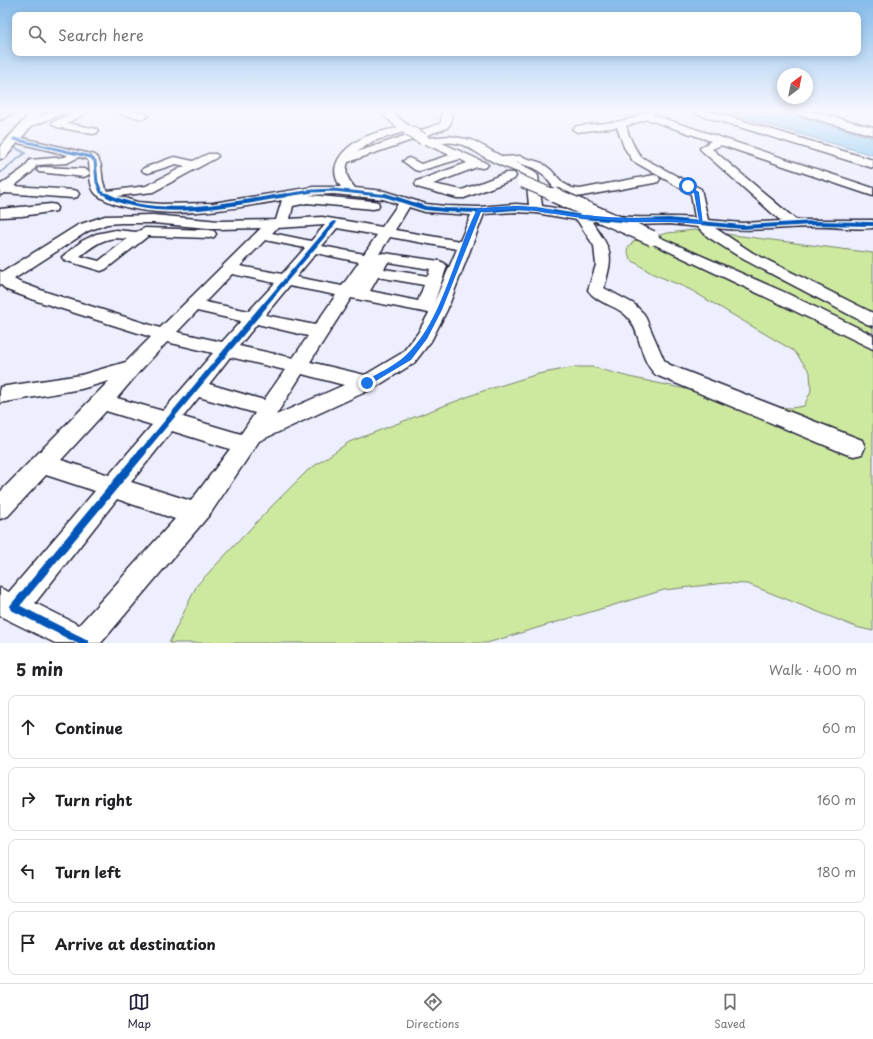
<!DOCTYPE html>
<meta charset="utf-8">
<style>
body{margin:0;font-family:"Playpen Sans",sans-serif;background:#f2f2f2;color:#202124}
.compass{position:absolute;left:777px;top:68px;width:36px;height:36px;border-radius:50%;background:#fff;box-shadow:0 2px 10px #0003;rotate:32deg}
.stop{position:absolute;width:12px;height:12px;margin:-9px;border:3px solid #1a73e8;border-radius:50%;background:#fff}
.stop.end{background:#1a73e8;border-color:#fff;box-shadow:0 1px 4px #0008}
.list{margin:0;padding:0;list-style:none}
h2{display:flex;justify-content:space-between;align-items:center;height:52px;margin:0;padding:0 16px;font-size:17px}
h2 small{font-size:13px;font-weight:400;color:#757577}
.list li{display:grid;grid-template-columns:26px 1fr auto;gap:12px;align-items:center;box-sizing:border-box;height:64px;margin:0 8px 8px;padding:0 8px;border:1px solid #e0e0e0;border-radius:8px}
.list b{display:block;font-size:15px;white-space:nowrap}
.list em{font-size:13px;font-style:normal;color:#757577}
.icon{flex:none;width:22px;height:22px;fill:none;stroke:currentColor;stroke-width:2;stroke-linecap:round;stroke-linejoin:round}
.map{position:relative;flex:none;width:873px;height:643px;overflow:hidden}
.search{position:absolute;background:#fff;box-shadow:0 2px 10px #0003;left:12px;right:12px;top:12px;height:44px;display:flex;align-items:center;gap:10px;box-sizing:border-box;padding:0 14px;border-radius:8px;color:#757577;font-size:15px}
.sheet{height:340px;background:#fff}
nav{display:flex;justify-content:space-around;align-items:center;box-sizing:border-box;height:56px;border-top:1px solid #e0e0e0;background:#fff;font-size:11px;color:#757577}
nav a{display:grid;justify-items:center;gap:2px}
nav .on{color:#22223b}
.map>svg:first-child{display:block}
</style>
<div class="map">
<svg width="873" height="643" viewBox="0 0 873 643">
<rect width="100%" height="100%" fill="#edeefe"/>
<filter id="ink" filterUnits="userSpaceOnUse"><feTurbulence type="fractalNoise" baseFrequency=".025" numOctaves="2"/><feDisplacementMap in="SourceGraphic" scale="8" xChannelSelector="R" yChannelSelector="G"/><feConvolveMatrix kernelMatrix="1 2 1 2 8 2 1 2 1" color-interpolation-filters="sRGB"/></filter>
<g filter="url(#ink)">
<path fill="#cde89f" stroke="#78856d" d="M 694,230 L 873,253 L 873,631 L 856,627 L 748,584 L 725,583 L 664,590 L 487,643 L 169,643 L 197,585 L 270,508 L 307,471 L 349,442 L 480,392 L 538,374 L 575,367 L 592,367 L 629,377 L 766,406 L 791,408 L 804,406 L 811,391 L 810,372 L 794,351 L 689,289 L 651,273 L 630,259 L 627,249 L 634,241 L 668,233 Z"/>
<path fill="#8ec9ee" stroke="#6386a6" d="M 723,112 L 749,112 L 766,115 L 760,112 L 784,112 L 873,138 L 873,155 Z"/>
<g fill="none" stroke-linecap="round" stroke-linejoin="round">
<g stroke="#6386a6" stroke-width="2">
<path d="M 0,121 L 18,112"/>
<path d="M 0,144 L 14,147 L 25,153 L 0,173"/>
</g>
<g stroke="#22223b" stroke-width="3">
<g id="minor">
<path d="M 1,112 L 12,112 L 3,119 L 0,120 Z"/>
<path d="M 51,112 L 64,112 L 62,114 L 29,127 L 21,127 L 20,125 L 21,123 Z"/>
<path d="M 75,112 L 88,112 L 67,123 L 97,129 L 98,131 L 97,133 L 93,134 L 57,127 L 52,124 L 53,122 Z"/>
<path d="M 119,112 L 137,112 L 146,114 L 148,116 L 143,119 L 121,114 Z"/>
<path d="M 380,112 L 391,112 L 413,129 L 414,131 L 413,133 L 439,124 L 441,122 L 442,112 L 452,112 L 451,123 L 447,128 L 348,162 C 344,174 348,179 355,188 L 384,191 L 426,204 L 445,206 L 479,207 L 516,204 L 529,205 L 526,175 C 513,170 500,166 488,159 C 471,150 463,140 442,143 L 486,163 L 488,165 L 486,167 L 482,168 L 477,167 L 433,184 L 462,190 L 506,173 L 514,173 L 516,176 L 514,179 L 464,198 L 457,198 L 417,187 L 415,184 L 417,181 L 467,163 L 460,159 L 419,171 L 415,170 L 403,161 L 409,158 L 421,164 L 450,155 L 425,144 L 423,141 L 428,138 L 449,136 L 472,140 L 503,157 L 519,156 L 542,163 L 551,170 L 563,183 L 572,188 L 580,189 L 654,175 L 658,176 L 660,179 L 658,182 L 654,183 L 577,197 L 563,193 L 554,188 L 543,174 L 534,168 L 515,162 L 534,171 L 538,176 L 542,206 C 572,211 603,216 633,217 C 654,218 674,216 695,218 L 691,194 L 633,161 L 624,147 L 617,127 L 577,132 L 572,129 L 577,126 L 616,122 L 634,118 L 645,112 L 656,112 L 653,115 L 873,188 L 873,196 L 721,145 L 712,149 L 796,220 L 873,220 L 873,228 C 852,230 832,226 811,227 C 778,228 748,232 715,228 L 753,253 L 873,313 L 873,326 L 867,324 L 743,259 L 708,237 L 698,227 L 669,224 L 634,225 L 592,222 C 612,251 614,253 604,288 L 634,304 L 644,314 L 664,360 L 670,365 L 862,440 L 865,447 L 862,454 L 854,456 L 846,454 L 656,375 C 639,359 642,337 630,320 C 620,305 598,305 588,290 L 596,265 L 594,246 L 577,220 L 536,213 L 516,212 L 484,214 L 447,310 L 431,341 L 414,363 L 374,388 L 259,441 L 210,514 L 101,643 L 55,643 L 0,616 L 0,588 L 9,592 L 95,491 L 46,475 L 8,516 L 0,519 L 0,492 L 109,381 L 81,389 L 0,403 L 0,387 L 81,375 L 126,362 L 151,337 L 37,301 L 7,290 L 0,284 L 0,271 L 3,272 L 78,225 L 105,216 L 153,215 L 219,221 L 276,220 L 282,200 L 295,198 C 238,207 175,222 118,205 C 112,203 102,199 96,194 C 89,187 90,171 89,162 L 87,159 L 79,157 L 67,163 L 37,165 L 32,172 L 14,186 L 73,190 L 77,191 L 79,194 L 77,197 L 73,198 L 5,193 L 0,195 L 0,185 L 24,168 L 30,160 L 65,157 L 68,155 L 10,141 L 9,139 L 10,137 L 14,136 L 95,155 C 106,165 98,182 108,191 L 146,186 L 185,166 L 176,164 L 148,173 L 144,172 L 142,170 L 144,168 L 171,158 L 175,157 L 193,161 L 208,154 L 216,154 L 218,156 L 216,158 L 153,192 L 118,196 L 137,202 L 161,204 L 213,203 L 313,187 L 341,187 C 325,166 345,146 365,137 C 376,132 387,130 398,128 ZM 647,119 L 711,141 L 700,148 L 701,150 L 781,221 L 742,223 L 708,220 L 701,189 L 641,157 C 634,148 629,137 626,126 ZM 404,132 L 410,134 L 357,152 L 373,141 ZM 334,194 L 383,199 L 398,204 L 382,227 L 322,217 L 290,219 L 293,206 L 307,203 L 373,209 L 378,208 L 379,205 L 378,202 L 373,201 L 309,195 ZM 409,207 L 425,212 L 471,215 L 460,241 L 395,230 ZM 121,223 L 153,223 L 219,229 L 261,228 L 160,328 L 49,293 L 19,282 L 14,279 L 88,231 L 107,224 ZM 325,225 L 311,241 L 272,233 L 277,228 ZM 337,228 L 377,235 L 364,254 L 322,246 ZM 390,237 L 457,249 L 434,303 L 447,266 L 444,263 L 439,261 L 384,253 L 379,254 ZM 265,240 L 305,248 L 282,274 L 240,266 ZM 316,253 L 359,262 L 342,286 L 296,277 ZM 388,262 L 430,269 L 428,276 L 384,269 ZM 232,274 L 275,283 L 249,311 L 205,302 ZM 378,277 L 424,285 L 418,301 L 370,291 ZM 289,286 L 336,295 L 315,325 L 265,315 ZM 351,298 L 429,313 L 418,333 L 402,353 L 365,375 L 310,362 ZM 197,311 L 241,321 L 222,342 L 177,332 ZM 257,324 L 308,336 L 293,358 L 239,346 ZM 167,342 L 213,353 L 163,411 L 117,398 L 139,372 ZM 230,357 L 285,370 L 264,400 L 209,384 ZM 302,374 L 344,385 L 276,415 ZM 199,397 L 255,413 L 241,434 L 183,417 ZM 106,411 L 152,425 L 109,475 L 61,460 ZM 172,431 L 230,449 L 191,501 L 131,482 ZM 117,499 L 175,519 L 79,625 L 35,603 Z"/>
<path d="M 43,167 L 84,169 L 88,171 L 90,173 L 88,175 L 84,177 L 39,172 L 37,170 L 39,168 Z"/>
<path d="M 51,204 L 56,205 L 57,208 L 56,211 L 22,216 L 0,217 L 0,209 Z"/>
<path d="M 145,228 L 209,230 L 214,231 L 216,234 L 214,237 L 209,238 L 148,236 L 106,269 L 101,271 L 64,260 L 62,257 L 82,241 L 96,234 L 116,230 L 136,232 ZM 116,238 L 127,239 L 99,261 L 80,256 C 92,247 101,239 116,238 Z"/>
<path d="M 652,234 L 784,292 L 873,335 L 873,349 L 772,300 L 647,241 L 645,238 L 647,235 Z"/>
</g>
</g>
<g stroke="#22223b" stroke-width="3">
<g id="major">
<path d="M 31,112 L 43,112 L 5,158 L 0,159 L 0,147 Z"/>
<path d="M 695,112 L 713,112 L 873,160 L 873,168 L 697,114 Z"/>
<path d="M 795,112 L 814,112 L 873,127 L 873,135 L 797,114 Z"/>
</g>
</g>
<use href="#minor" fill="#fff" fill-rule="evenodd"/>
<use href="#major" fill="#fff" fill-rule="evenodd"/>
<g stroke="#22223b" stroke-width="13" stroke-linecap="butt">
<g id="minor-bridge-far1">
<path d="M 409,131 L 423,139"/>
<path d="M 523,182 L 556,196"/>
</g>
</g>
<g stroke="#22223b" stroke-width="17" stroke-linecap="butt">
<path id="minor-bridge" d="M 554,195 L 652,238"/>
</g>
<use href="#minor-bridge-far1" stroke="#fff" stroke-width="11"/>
<use href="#minor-bridge" stroke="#fff" stroke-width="14"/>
<g stroke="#fff" stroke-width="4.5">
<g id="cycleway-far3">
<path d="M 14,139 L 91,157 L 95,161 L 97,182 L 101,192 L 109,196"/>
<path d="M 280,196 L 313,191 L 334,190 L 388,196"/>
</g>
</g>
<g stroke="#fff" stroke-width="6">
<g id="cycleway-far2">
<path d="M 107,195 C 156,221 234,204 286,195"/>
<path d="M 385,195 L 425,208 L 445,210 L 479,211 L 516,208 L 536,209 L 582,217 L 634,221 L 669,220 L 742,227 L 813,223 L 873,224"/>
<path d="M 263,307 L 334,223"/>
</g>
</g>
<g stroke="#fff" stroke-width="8">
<path id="cycleway-far1" d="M 142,452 L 264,306"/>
</g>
<g stroke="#fff" stroke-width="10">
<path id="cycleway" d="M 85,643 L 14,607 L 143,451"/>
</g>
<use href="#cycleway-far3" stroke="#0057b8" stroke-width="3"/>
<use href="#cycleway-far2" stroke="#0057b8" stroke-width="4"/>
<use href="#cycleway-far1" stroke="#0057b8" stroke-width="5.5"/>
<use href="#cycleway" stroke="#0057b8" stroke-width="8"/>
</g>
</g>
<linearGradient id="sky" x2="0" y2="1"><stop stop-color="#84bcea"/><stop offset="0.55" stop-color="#f7f7ff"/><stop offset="1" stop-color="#f7f7ff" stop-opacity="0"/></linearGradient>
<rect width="873" height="202" fill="url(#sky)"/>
<path fill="#1a73e8" d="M 688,185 L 699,192 L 703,224 L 669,222 L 634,222 L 582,218 L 536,211 L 516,209 L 481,212 L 442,310 L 427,339 L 411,360 L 369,385 L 364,385 L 364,381 C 377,374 396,365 406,355 C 442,322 455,253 477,209 C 496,206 519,205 538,208 C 553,210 568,214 583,215 C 622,219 660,218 699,221 L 694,193 L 686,187 Z"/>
</svg>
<svg class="compass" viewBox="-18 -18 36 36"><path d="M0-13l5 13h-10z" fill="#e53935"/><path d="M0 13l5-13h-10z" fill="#757577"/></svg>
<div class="stop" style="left:688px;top:186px"></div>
<div class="stop end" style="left:367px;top:383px"></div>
<div class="search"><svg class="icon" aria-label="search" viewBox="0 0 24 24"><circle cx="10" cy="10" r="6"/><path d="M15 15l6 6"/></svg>Search here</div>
</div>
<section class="sheet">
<h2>5 min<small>Walk · 400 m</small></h2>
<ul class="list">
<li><svg class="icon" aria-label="ahead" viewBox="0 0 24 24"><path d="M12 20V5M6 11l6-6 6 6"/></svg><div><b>Continue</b></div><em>60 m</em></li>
<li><svg class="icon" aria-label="right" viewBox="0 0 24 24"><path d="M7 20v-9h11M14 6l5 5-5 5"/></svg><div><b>Turn right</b></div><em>160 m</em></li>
<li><svg class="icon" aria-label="left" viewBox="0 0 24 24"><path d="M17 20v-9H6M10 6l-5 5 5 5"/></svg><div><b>Turn left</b></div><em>180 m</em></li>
<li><svg class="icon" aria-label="arrive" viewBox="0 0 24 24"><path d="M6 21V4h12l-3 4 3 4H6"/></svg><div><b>Arrive at destination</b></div></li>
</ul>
</section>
<nav>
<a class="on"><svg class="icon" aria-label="map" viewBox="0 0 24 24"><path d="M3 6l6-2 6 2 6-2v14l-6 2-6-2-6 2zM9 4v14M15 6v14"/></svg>Map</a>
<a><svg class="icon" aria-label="directions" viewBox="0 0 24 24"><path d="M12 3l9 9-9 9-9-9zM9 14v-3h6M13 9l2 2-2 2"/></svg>Directions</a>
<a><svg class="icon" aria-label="saved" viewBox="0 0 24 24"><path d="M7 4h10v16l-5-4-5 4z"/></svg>Saved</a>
</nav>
